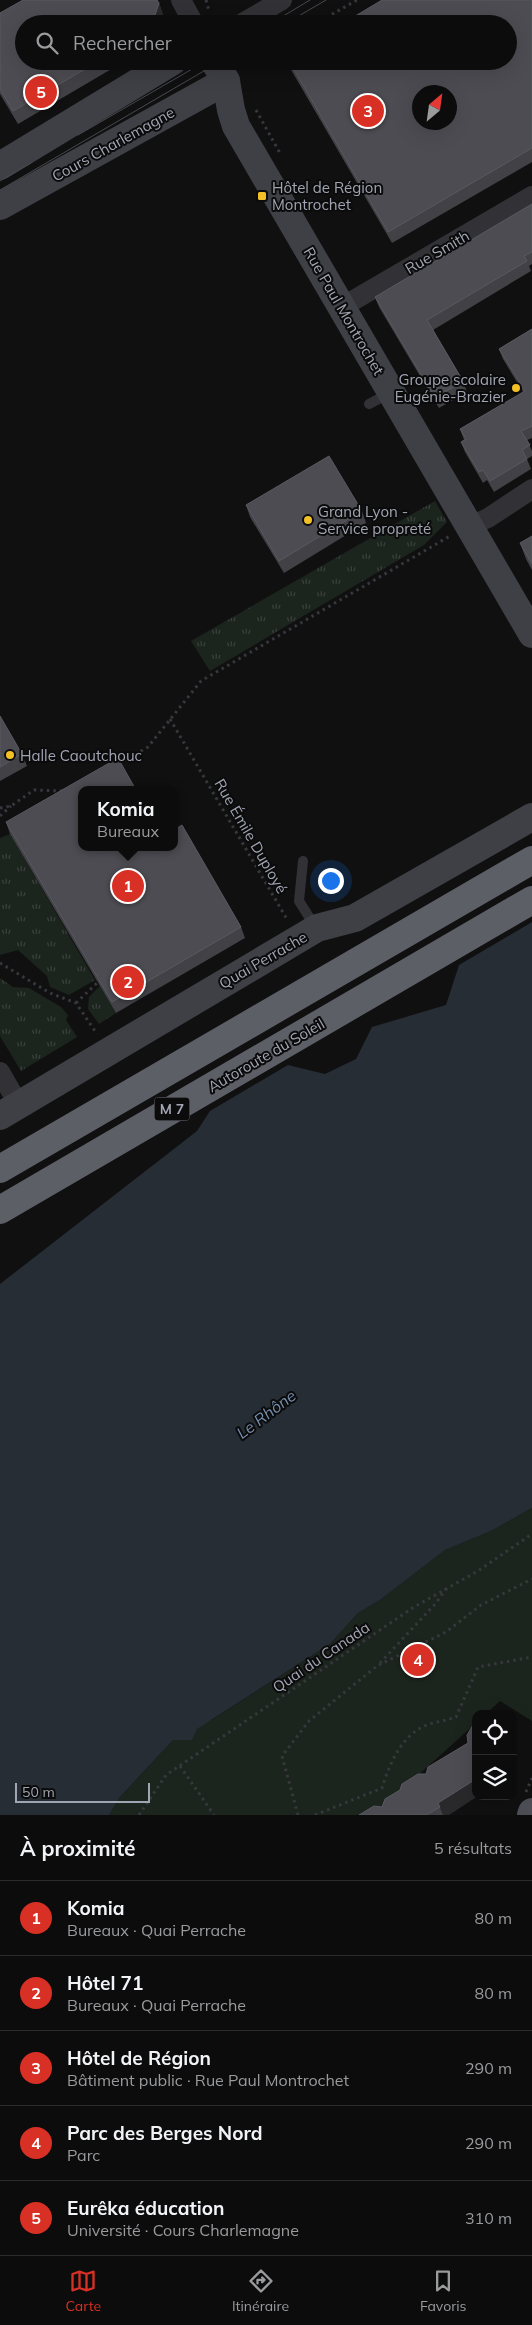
<!DOCTYPE html>
<html lang="fr">
<meta charset="utf-8">
<style>
body{margin:0;font-family:Mulish,sans-serif;background:#151516;color:#f1f3f6}
.controls{position:absolute;right:15px;bottom:15px;display:grid;overflow:hidden;border-radius:10px;box-shadow:0 5px 20px #0002}
.controls button{width:45px;height:45px;display:grid;place-items:center;padding:0;border:0;border-bottom:1px solid #2c2c2e;background:#0c0c0d;color:#f1f3f6;font:25px sans-serif}
.compass{position:absolute;left:412px;top:85px;width:45px;height:45px;border-radius:50%;background:#0c0c0d;box-shadow:0 5px 20px #0002;rotate:29deg}
.scale{position:absolute;left:15px;bottom:12px;width:135px;box-sizing:border-box;padding-left:5px;border:2px solid #a1a5b2;border-top:0;font-size:14px;line-height:18px;white-space:nowrap;color:#a1a5b2;-webkit-text-stroke:4px #0b0b0c;paint-order:stroke}
.you{position:absolute;left:330px;top:880px;width:18px;height:18px;margin:-12px;border:4px solid #fff;border-radius:50%;background:#1a73e8;box-shadow:0 0 0 8px #1a73e833}
.badge{display:grid;place-items:center;width:32px;height:32px;border-radius:50%;background:#d93025;color:#fff;font-size:16px;font-weight:700}
.pin{position:absolute;translate:-50% -50%;border:2px solid #fff;box-shadow:0 1px 5px #0006}
.popup{position:absolute;left:78px;top:786px;width:100px;height:65px;box-sizing:border-box;display:grid;place-content:center;border-radius:10px;background:#0c0c0d;filter:drop-shadow(0 1px 4px #0005);font-size:16px;white-space:nowrap;color:#9a9b9d}
.popup b{font-size:19px;color:#f1f3f6}
.popup::after{content:'';position:absolute;left:50%;top:100%;margin-left:-10px;border:10px solid transparent;border-top-color:#0c0c0d}
.list{margin:0;padding:0;list-style:none}
h2{display:flex;justify-content:space-between;align-items:center;height:65px;margin:0;padding:0 20px;font-size:21px}
h2 small{font-size:16px;font-weight:400;color:#9a9b9d}
.list li{display:grid;grid-template-columns:32px 1fr auto;gap:15px;align-items:center;box-sizing:border-box;height:75px;padding:0 20px;border-top:1px solid #2c2c2e}
.list b{display:block;font-size:19px;white-space:nowrap}
.list p{margin:0;font-size:16px;white-space:nowrap;color:#9a9b9d}
.list em{font-size:16px;font-style:normal;color:#9a9b9d}
.icon{flex:none;width:28px;height:28px;fill:none;stroke:currentColor;stroke-width:2;stroke-linecap:round;stroke-linejoin:round}
.map{position:relative;flex:none;width:532px;height:1815px;overflow:hidden}
.search{position:absolute;background:#0c0c0d;box-shadow:0 5px 20px #0002;left:15px;right:15px;top:15px;height:55px;display:flex;align-items:center;gap:12px;box-sizing:border-box;padding:0 18px;border-radius:28px;color:#9a9b9d;font-size:19px}
.sheet{height:440px;background:#0c0c0d}
nav{display:flex;justify-content:space-around;align-items:center;box-sizing:border-box;height:70px;border-top:1px solid #2c2c2e;background:#0c0c0d;font-size:14px;color:#9a9b9d}
nav a{display:grid;justify-items:center;gap:2px}
nav .on{color:#d93025}
.map>svg:first-child{display:block}
</style>
<div class="map">
<svg width="532" height="1815" viewBox="0 0 532 1815">
<defs>
<pattern id="grass-tufts" width="24" height="20" patternUnits="userSpaceOnUse" patternTransform="scale(1.25)"><rect width="24" height="20" fill="#1c241e"/><path d="M3 7l-1-3M5 7V3M7 7l1-3M15 17l-1-3M17 17v-4M19 17l1-3" fill="none" stroke="#3a413c"/></pattern>
</defs>
<rect width="100%" height="100%" fill="#101011"/>
<g fill="url(#grass-tufts)">
<path d="M 435,501 L 447,522 L 424,545 L 210,671 L 191,641 Z"/>
<path d="M 10,834 L 95,980 L 69,995 L 50,987 L 47,976 L 18,950 L 0,955 L 0,838 Z"/>
<path d="M 0,978 L 13,987 L 29,988 L 61,1007 L 68,1015 L 66,1020 L 77,1037 L 21,1071 L 0,1036 Z"/>
<path d="M 100,986 L 116,1013 L 99,1024 L 88,1009 L 89,997 Z"/>
</g>
<path fill="#1c241e" d="M 532,1508 L 532,1721 L 500,1701 L 486,1714 L 476,1714 L 476,1723 L 374,1815 L 109,1815 L 120,1797 L 173,1740 L 213,1719 L 330,1644 L 358,1613 L 380,1600 L 445,1550 L 491,1531 Z"/>
<path fill="#262d35" d="M 532,922 L 532,1508 L 491,1531 L 445,1550 L 380,1600 L 358,1613 L 330,1644 L 197,1729 L 192,1740 L 173,1740 L 120,1797 L 109,1815 L 0,1815 L 0,1284 L 197,1131 L 210,1111 L 288,1065 L 325,1074 L 356,1059 L 372,1027 L 446,1005 L 459,965 Z"/>
<g fill="none" stroke-linecap="round" stroke-linejoin="round">
<g stroke="#37383d" stroke-width="3" stroke-dasharray="2.5 4" stroke-linecap="butt">
<path d="M 206,0 L 209,11"/>
<path d="M 315,24 L 357,0"/>
<path d="M 241,66 L 249,61"/>
<path d="M 256,110 L 281,155"/>
<path d="M 170,719 L 288,921"/>
<path d="M 118,764 L 148,747 L 201,681 L 450,536"/>
<path d="M 0,808 L 11,806 L 34,790 L 62,791"/>
<path d="M 0,816 L 11,806"/>
<path d="M 0,963 L 50,993 L 76,1003 L 97,1034"/>
<path d="M 76,1003 L 97,983"/>
<path d="M 380,1663 L 436,1603 L 446,1589"/>
<path d="M 180,1766 L 214,1815"/>
<path d="M 526,1792 L 532,1778"/>
<path d="M 139,1815 L 166,1775 L 414,1607 L 478,1571 L 532,1534"/>
<path d="M 298,1815 L 282,1756 L 309,1721 L 377,1666 L 446,1632 L 481,1605 L 532,1579"/>
<path d="M 315,1815 L 382,1788 C 389,1765 400,1739 422,1727 C 432,1722 446,1721 456,1717 L 478,1667 L 532,1657"/>
</g>
<g stroke="#313136" stroke-width="10">
<path d="M 369,404 L 390,393"/>
<path d="M 303,861 L 299,901 L 316,928"/>
</g>
<g stroke="#313136" stroke-width="20">
<path d="M 181,0 L 194,24"/>
<path d="M 241,24 L 282,0"/>
<path d="M 342,307 L 532,196"/>
<path d="M 468,527 L 488,518 L 532,489"/>
<path d="M 0,1072 L 19,1105"/>
</g>
<g stroke="#3f4046" stroke-width="28">
<path d="M 214,61 L 226,81 L 231,110 L 236,126 L 532,634"/>
<path d="M 0,166 L 173,61"/>
<path d="M 0,206 L 226,81"/>
<path d="M 0,1116 L 317,928 L 355,918 L 532,817"/>
</g>
<path stroke="#4d4e55" stroke-width="28" d="M 531,1815 L 532,1812"/>
<g stroke="#5d5f67" stroke-width="28">
<path d="M 0,1169 L 532,860"/>
<path d="M 0,1210 L 532,900"/>
</g>
<g stroke="#48494f" stroke-width="1">
<path d="M 270,24 L 310,0"/>
<path d="M 285,24 L 326,0"/>
<path d="M 78,135 L 206,61"/>
<path d="M 0,181 L 31,163"/>
<path d="M 0,190 L 221,61"/>
</g>
</g>
<g fill="#414146">
<path d="M 532,0 L 532,162 L 392,243 L 290,68 L 288,61 Z"/>
<path d="M 159,3 L 163,15 L 161,24 L 24,24 L 24,61 L 125,61 L 18,124 L 0,94 L 0,13 Z"/>
<path d="M 532,204 L 532,264 L 529,266 L 531,271 L 433,330 L 463,381 L 467,392 L 439,408 L 379,307 L 375,297 Z"/>
<path d="M 532,329 L 532,438 L 527,440 L 532,451 L 532,456 L 527,459 L 531,469 L 494,492 L 487,480 L 483,483 L 465,452 L 461,442 L 464,440 L 460,429 L 523,392 L 503,359 L 499,349 Z"/>
<path d="M 246,505 L 362,511 L 366,523 L 284,573 L 250,517 Z"/>
<path d="M 532,536 L 532,570 L 526,559 L 520,543 Z"/>
<path d="M 0,716 L 22,754 L 27,766 L 0,781 Z"/>
<path d="M 82,790 L 241,927 L 245,938 L 116,1013 L 10,834 L 6,822 Z"/>
<path d="M 476,1720 L 449,1815 L 359,1815 L 382,1807 L 468,1743 Z"/>
</g>
<g fill="#29292c">
<path d="M 159,3 L 163,15 L 161,24 L 152,24 Z"/>
<path d="M 476,1779 L 476,1796 L 478,1796 L 449,1815 L 443,1815 L 438,1803 Z"/>
</g>
<g fill="#4c4c52" stroke="#595a61" fill-rule="evenodd">
<path d="M 23,0 L 157,0 L 159,3 L 152,24 L 24,24 L 24,61 L 99,61 L 13,111 L 0,89 L 0,13 Z"/>
<path d="M 382,0 L 532,0 L 532,148 L 388,232 L 289,61 L 508,61 L 508,24 L 342,24 ZM 420,92 L 450,92 L 450,122 L 420,122 Z"/>
<path d="M 532,204 L 532,252 L 524,256 L 527,261 L 427,320 L 463,381 L 435,398 L 375,297 Z"/>
<path d="M 532,329 L 532,426 L 521,431 L 530,445 L 522,450 L 527,459 L 490,481 L 483,470 L 479,472 L 461,442 L 466,439 L 460,429 L 525,391 L 499,349 Z"/>
<path d="M 329,456 L 362,511 L 279,561 L 246,505 Z"/>
<path d="M 532,536 L 532,564 L 520,543 Z"/>
<path d="M 0,716 L 22,754 L 0,767 Z"/>
<path d="M 118,758 L 136,790 L 82,790 L 82,847 L 174,847 L 174,830 L 182,825 L 241,927 L 112,1002 L 6,822 Z"/>
<path d="M 476,1720 L 476,1779 L 438,1803 L 440,1807 L 426,1815 L 359,1815 L 374,1806 L 382,1807 L 385,1799 L 400,1790 L 402,1784 L 418,1774 L 426,1774 L 428,1767 L 468,1743 L 467,1735 Z"/>
</g>
<g fill="#f3c026" stroke="#0b0b0c" stroke-width="2">
<rect x="257" y="191" width="10" height="10" rx="2.5"/>
<circle cx="516" cy="388" r="5"/>
<circle cx="308" cy="520" r="5"/>
<circle cx="10" cy="755" r="5"/>
</g>
<g text-anchor="middle" dominant-baseline="central" stroke-width="4" stroke-linejoin="round" paint-order="stroke">
<rect fill="#0b0b0c" stroke="#747780" stroke-width="1" x="154.5" y="1097.5" width="35" height="23" rx="4"/>
<g font-size="14" font-weight="bold" fill="#a1a5b2">
<text x="172" y="1109">M 7</text>
</g>
<g font-size="15" fill="#a1a5b2" stroke="#0b0b0c">
<text transform="translate(113 144) rotate(-29)">Cours Charlemagne</text>
<text transform="translate(437 252) rotate(-30)">Rue Smith</text>
<text transform="translate(344 311) rotate(60)">Rue Paul Montrochet</text>
<text transform="translate(251 836) rotate(60)">Rue Émile Duployé</text>
<text transform="translate(263 960) rotate(-30)">Quai Perrache</text>
<text transform="translate(266 1055) rotate(-30)">Autoroute du Soleil</text>
<text transform="translate(321 1657) rotate(-34)">Quai du Canada</text>
</g>
<g font-size="15" fill="#a1a5b2" stroke="#0b0b0c" text-anchor="start">
<text x="272" y="187">Hôtel de Région<tspan x="272" dy="17">Montrochet</tspan></text>
<text x="506" y="379" text-anchor="end">Groupe scolaire<tspan x="506" dy="17">Eugénie-Brazier</tspan></text>
<text x="318" y="511">Grand Lyon -<tspan x="318" dy="17">Service propreté</tspan></text>
<text x="20" y="755">Halle Caoutchouc</text>
</g>
<g font-size="16" font-style="italic" fill="#768faf" stroke="#0b0b0c">
<text transform="translate(266 1414) rotate(-37)">Le Rhône</text>
</g>
</g>
</svg>
<div class="controls">
<button><svg class="icon" aria-label="locate" viewBox="0 0 24 24"><circle cx="12" cy="12" r="6"/><path d="M12 2v4M12 18v4M2 12h4M18 12h4"/></svg></button>
<button><svg class="icon" aria-label="layers" viewBox="0 0 24 24"><path d="M12 4l9 5-9 5-9-5zM3 14l9 5 9-5"/></svg></button>
</div>
<svg class="compass" viewBox="-18 -18 36 36"><path d="M0-13l5 13h-10z" fill="#e53935"/><path d="M0 13l5-13h-10z" fill="#9a9b9d"/></svg>
<div class="scale">50 m</div>
<div class="you"></div>
<div class="pin badge" style="left:128px;top:886px">1</div>
<div class="popup"><b>Komia</b>Bureaux</div>
<div class="pin badge" style="left:128px;top:982px">2</div>
<div class="pin badge" style="left:368px;top:111px">3</div>
<div class="pin badge" style="left:418px;top:1660px">4</div>
<div class="pin badge" style="left:41px;top:92px">5</div>
<div class="search"><svg class="icon" aria-label="search" viewBox="0 0 24 24"><circle cx="10" cy="10" r="6"/><path d="M15 15l6 6"/></svg>Rechercher</div>
</div>
<section class="sheet">
<h2>À proximité<small>5 résultats</small></h2>
<ul class="list">
<li><span class="badge">1</span><div><b>Komia</b><p>Bureaux · Quai Perrache</p></div><em>80 m</em></li>
<li><span class="badge">2</span><div><b>Hôtel 71</b><p>Bureaux · Quai Perrache</p></div><em>80 m</em></li>
<li><span class="badge">3</span><div><b>Hôtel de Région</b><p>Bâtiment public · Rue Paul Montrochet</p></div><em>290 m</em></li>
<li><span class="badge">4</span><div><b>Parc des Berges Nord</b><p>Parc</p></div><em>290 m</em></li>
<li><span class="badge">5</span><div><b>Eurêka éducation</b><p>Université · Cours Charlemagne</p></div><em>310 m</em></li>
</ul>
</section>
<nav>
<a class="on"><svg class="icon" aria-label="map" viewBox="0 0 24 24"><path d="M3 6l6-2 6 2 6-2v14l-6 2-6-2-6 2zM9 4v14M15 6v14"/></svg>Carte</a>
<a><svg class="icon" aria-label="directions" viewBox="0 0 24 24"><path d="M12 3l9 9-9 9-9-9zM9 14v-3h6M13 9l2 2-2 2"/></svg>Itinéraire</a>
<a><svg class="icon" aria-label="saved" viewBox="0 0 24 24"><path d="M7 4h10v16l-5-4-5 4z"/></svg>Favoris</a>
</nav>
